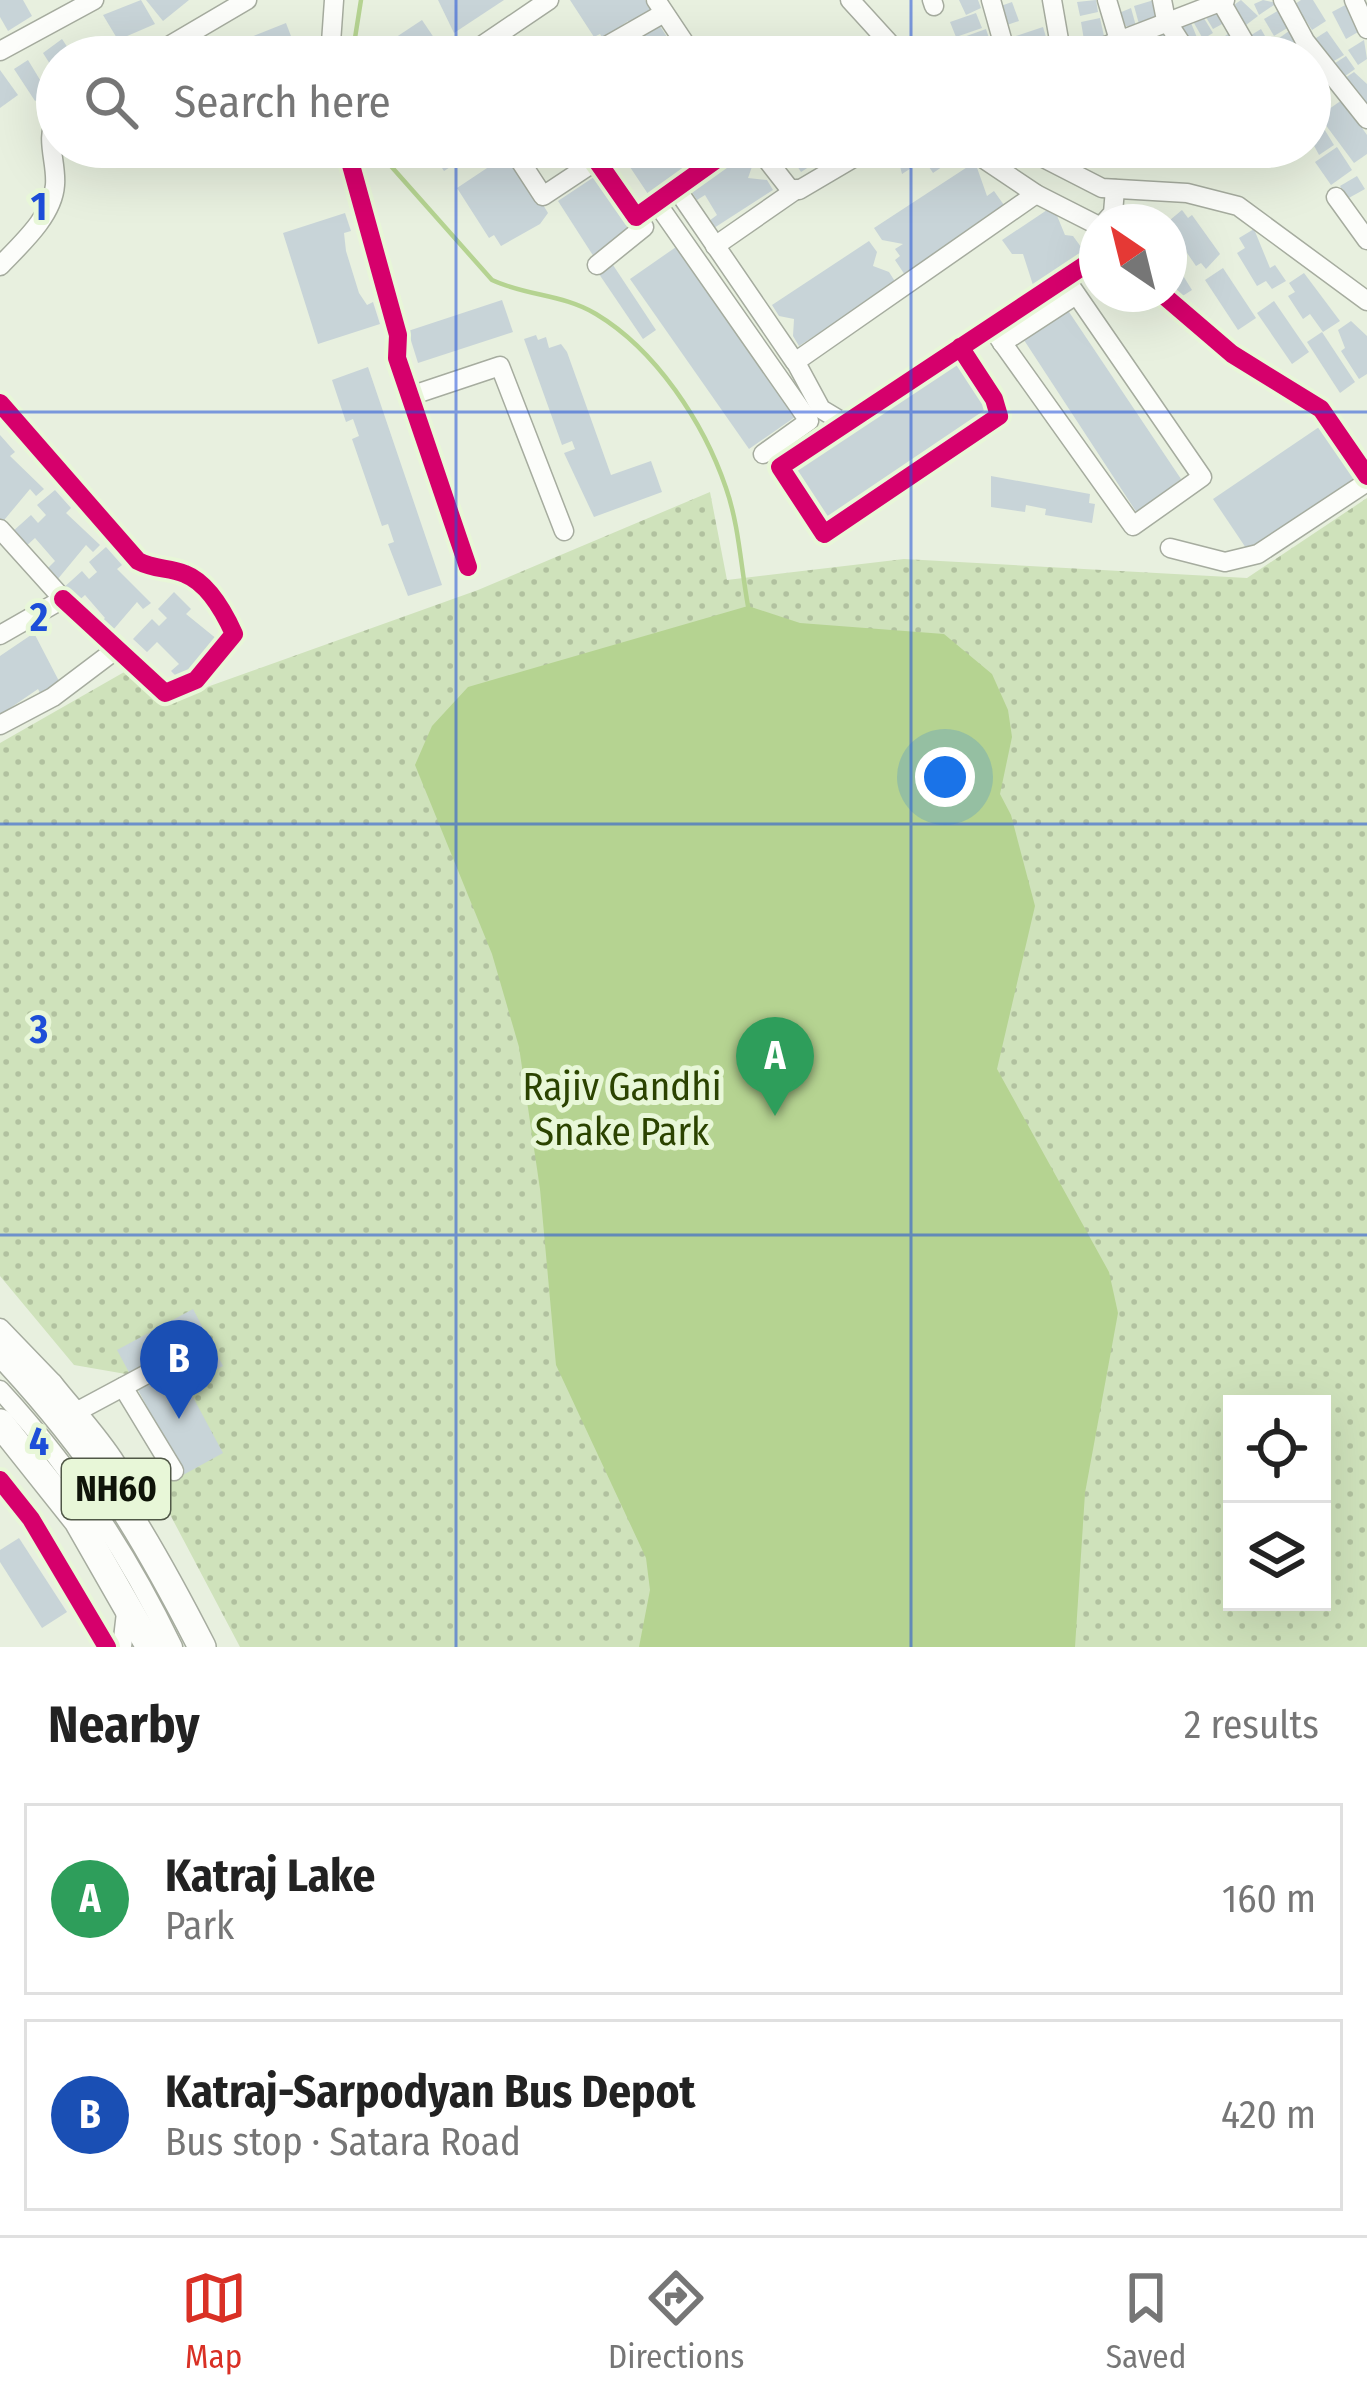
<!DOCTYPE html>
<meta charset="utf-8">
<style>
body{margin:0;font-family:"Fira Sans Condensed",sans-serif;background:#f2f2f2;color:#222}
.controls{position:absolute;right:36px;bottom:36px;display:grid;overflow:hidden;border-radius:0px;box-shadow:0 12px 48px #0002}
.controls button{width:108px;height:108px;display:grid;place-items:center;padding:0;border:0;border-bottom:3px solid #e0e0e0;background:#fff;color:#222;font:60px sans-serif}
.compass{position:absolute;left:1079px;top:204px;width:108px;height:108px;border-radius:50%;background:#fff;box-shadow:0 12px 48px #0002;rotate:325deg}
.you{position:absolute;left:945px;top:777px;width:42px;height:42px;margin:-30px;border:9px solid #fff;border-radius:50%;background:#1a73e8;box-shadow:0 0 0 18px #1a73e833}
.badge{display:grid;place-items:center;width:78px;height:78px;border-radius:50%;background:#d93025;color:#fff;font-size:39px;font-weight:700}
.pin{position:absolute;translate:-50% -99px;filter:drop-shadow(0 3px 6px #0008)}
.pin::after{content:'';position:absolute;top:63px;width:42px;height:36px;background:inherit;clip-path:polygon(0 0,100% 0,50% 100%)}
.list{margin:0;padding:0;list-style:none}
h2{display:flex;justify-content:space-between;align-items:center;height:156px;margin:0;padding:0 48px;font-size:51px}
h2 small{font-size:39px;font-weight:400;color:#767676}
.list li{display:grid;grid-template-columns:78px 1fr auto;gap:36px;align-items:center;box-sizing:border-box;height:192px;margin:0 24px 24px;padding:0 24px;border:3px solid #e0e0e0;border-radius:0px}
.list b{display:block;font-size:45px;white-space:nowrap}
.list p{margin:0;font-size:39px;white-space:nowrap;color:#767676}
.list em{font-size:39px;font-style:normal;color:#767676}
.icon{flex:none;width:66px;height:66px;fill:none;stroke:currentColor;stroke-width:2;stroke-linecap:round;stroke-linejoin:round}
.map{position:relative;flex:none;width:1367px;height:1647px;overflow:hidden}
.search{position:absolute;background:#fff;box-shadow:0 12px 48px #0002;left:36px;right:36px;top:36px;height:132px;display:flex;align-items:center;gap:30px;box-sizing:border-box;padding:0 42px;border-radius:66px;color:#767676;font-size:45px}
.sheet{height:588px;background:#fff}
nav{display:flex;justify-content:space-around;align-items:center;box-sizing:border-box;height:168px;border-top:3px solid #e0e0e0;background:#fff;font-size:33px;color:#767676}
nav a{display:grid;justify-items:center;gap:6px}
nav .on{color:#d93025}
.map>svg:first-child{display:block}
</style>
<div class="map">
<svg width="1367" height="1647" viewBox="0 0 1367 1647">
<defs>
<pattern id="green-dots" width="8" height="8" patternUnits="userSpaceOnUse" patternTransform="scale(3)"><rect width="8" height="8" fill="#cfe2bb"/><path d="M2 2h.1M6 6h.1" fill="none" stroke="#b1c19f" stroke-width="1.8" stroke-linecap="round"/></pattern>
</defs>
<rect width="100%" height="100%" fill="#e8f0df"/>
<path fill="url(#green-dots)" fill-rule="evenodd" d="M 710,492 L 727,580 L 904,559 L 1247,578 L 1367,498 L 1367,1647 L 240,1647 L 155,1486 L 181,1448 L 143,1377 L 74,1365 L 0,1276 L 0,743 L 133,667 L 165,702 L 478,590 ZM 1232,1404 L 1322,1404 L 1322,1602 L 1232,1602 Z"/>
<path fill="#b5d391" d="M 748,606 L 800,623 L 944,634 L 992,674 L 1008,710 L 1012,737 L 1000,794 L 1011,815 L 1035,906 L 997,1069 L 1109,1272 L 1118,1313 L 1085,1493 L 1075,1647 L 639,1647 L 650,1590 L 646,1558 L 556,1365 L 540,1189 L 519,1047 L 492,954 L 415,765 L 432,726 L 468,687 Z"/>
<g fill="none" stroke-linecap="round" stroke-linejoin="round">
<g stroke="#b5d391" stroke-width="4.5">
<path d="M 352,57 L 361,0"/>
<path d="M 374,147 L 492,280 C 526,296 563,294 596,314 C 656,350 704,423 726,488 C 739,525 741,568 748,606"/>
</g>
</g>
<g fill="#c8d4d8">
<path d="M 0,0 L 23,0 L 32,16 L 8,31 L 0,17 Z"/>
<path d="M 141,0 L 155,24 L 118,40 L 103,15 Z"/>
<path d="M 146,0 L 189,0 L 163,21 Z"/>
<path d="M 438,0 L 504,0 L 454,33 Z"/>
<path d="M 570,0 L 645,0 L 654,13 L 632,28 L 628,21 L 621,26 L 625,32 L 605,42 L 600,34 L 594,37 Z"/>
<path d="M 959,0 L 978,0 L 981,8 L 966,15 Z"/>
<path d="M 1096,0 L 1098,12 L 1080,16 L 1077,2 Z"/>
<path d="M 1154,0 L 1160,19 L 1139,24 L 1134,6 Z"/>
<path d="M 1241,0 L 1258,16 L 1242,28 L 1228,9 Z"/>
<path d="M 1263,0 L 1277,3 L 1259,15 L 1254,4 Z"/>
<path d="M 1301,0 L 1313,0 L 1326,21 L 1312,30 L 1295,4 Z"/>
<path d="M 1012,2 L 1019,21 L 1004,26 L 998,7 Z"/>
<path d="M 1351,2 L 1365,28 L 1346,39 L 1332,12 Z"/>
<path d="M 1215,7 L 1224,23 L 1213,29 L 1204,14 Z"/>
<path d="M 1131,8 L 1136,26 L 1126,26 L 1119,13 Z"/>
<path d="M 1199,10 L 1213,33 L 1203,39 L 1190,16 Z"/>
<path d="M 1279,10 L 1289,27 L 1274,36 L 1264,19 Z"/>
<path d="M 976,13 L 982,28 L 956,37 L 950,22 Z"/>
<path d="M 1100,18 L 1104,36 L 1084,40 L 1081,22 Z"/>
<path d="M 1189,18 L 1198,40 L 1184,46 L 1175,24 Z"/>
<path d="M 422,20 L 447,57 L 366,57 Z"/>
<path d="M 656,20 L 680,57 L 605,57 Z"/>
<path d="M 286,23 L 299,57 L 227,57 L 223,48 Z"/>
<path d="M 1043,27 L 1052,57 L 1010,57 L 1004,40 Z"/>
<path d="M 986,29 L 989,38 L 961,48 L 958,39 Z"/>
<path d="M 1261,29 L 1269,43 L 1256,51 L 1248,37 Z"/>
<path d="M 1162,30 L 1170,50 L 1153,57 L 1145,37 Z"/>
<path d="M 1289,31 L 1299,45 L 1284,55 L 1275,41 Z"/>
<path d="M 1327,31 L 1344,55 L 1329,64 L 1313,40 Z"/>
<path d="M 1228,34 L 1234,44 L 1219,54 L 1213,44 Z"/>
<path d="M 62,39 L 74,57 L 57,57 L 57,75 L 43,53 Z"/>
<path d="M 1141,40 L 1148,57 L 1131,57 L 1126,46 Z"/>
<path d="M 1364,40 L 1367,59 L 1358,65 L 1348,50 Z"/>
<path d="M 1208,41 L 1218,57 L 1194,57 L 1191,51 Z"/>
<path d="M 1271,44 L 1279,57 L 1258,57 L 1255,53 Z"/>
<path d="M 994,46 L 997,57 L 970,57 L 969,53 Z"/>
<path d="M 1346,56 L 1355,69 L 1341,79 L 1332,65 Z"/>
<path d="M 28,60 L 48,93 L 35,101 L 14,69 Z"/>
<path d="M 0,70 L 18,95 L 0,108 Z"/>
<path d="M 1320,72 L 1327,84 L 1310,93 L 1310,78 Z"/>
<path d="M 1354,72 L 1367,84 L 1367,107 L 1345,78 Z"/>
<path d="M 1342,100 L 1367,135 L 1367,154 L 1354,163 L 1319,116 Z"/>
<path d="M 1318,119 L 1334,145 L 1319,155 L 1310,138 L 1310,124 Z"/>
<path d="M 263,147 L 299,147 L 269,160 Z"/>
<path d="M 428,147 L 481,147 L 444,171 Z"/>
<path d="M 628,147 L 684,147 L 688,154 L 694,150 L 702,163 L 650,197 L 620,152 Z"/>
<path d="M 785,147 L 840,147 L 801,172 Z"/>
<path d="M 885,147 L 909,147 L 919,163 L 902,174 L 895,147 L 888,152 Z"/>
<path d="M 916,147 L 939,147 L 952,160 L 933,173 Z"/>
<path d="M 1127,147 L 1145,147 L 1125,164 L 1118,153 Z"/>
<path d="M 1212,147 L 1236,147 L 1221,159 Z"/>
<path d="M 1337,147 L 1352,170 L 1331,185 L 1315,162 Z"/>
<path d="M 747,150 L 754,161 L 748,178 L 767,180 L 773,190 L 714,228 L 709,221 L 717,215 L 705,195 L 697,200 L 690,189 L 700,183 L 696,178 Z"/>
<path d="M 511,152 L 548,213 L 540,224 L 501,246 L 494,235 L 489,238 L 457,188 Z"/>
<path d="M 975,162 L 987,196 L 994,191 L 1006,208 L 905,275 L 895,260 L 900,256 L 895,249 L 903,244 L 882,240 L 874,228 Z"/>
<path d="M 603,171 L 640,226 L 594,257 L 558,201 Z"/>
<path d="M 1357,176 L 1365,189 L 1347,199 L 1340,186 Z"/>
<path d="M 1053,206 L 1065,235 L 1073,236 L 1084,251 L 1033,285 L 1023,254 L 1012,254 L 1002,240 Z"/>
<path d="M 1182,210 L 1188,218 L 1192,215 L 1220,254 L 1206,269 L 1201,263 L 1196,266 L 1172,231 L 1176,229 L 1170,220 Z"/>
<path d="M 345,213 L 351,231 L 344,233 L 346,251 L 359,293 L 367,305 L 373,302 L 380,324 L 318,344 L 283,233 Z"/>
<path d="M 1254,229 L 1270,268 L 1275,265 L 1286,281 L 1272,289 L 1266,281 L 1257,286 L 1237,253 L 1245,248 L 1239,238 Z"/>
<path d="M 869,241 L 877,252 L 873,266 L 889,272 L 896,283 L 799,346 L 793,336 L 794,319 L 779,316 L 772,305 Z"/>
<path d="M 676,247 L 795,417 L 749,449 L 630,279 Z"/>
<path d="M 1169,253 L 1192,290 L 1173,302 L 1169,296 Z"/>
<path d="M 613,265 L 656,330 L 643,339 L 599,274 Z"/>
<path d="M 1223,268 L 1256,318 L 1238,330 L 1205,280 Z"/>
<path d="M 1304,273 L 1340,321 L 1323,332 L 1310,314 L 1303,319 L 1288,296 L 1295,292 L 1289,283 Z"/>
<path d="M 502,300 L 513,332 L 418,363 L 408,331 Z"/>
<path d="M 1274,301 L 1309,352 L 1292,364 L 1257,313 Z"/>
<path d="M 1067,309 L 1181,479 L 1137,513 L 1022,337 Z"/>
<path d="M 1351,321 L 1367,336 L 1367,374 L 1359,379 L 1341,351 L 1345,348 L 1338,330 Z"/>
<path d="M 1322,332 L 1355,382 L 1340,393 L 1307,342 Z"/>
<path d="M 536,335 L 538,340 L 546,337 L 549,348 L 561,344 L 567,352 L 611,475 L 651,461 L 662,492 L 594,517 L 564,453 L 575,449 L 572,441 L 562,445 L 524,339 Z"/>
<path d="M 959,354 L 998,411 L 828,526 L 789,469 Z"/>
<path d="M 368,367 L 442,585 L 408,596 L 388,544 L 394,542 L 388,524 L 382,526 L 352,439 L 359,436 L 353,419 L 346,422 L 332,380 Z"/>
<path d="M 1325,423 L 1360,476 L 1248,551 L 1213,499 Z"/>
<path d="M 0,435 L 15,452 L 10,456 L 44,489 L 36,496 L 30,489 L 0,525 Z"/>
<path d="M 991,476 L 1090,494 L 1089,503 L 1095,504 L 1092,523 L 1045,515 L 1046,509 L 1026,505 L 1025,512 L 991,507 Z"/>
<path d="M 55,490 L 71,508 L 66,513 L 100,545 L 93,552 L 86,545 L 57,580 L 47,569 L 55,561 L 35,538 L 24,548 L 11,533 L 31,515 L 38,523 L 46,515 L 37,505 Z"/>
<path d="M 106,547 L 122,565 L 117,569 L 151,603 L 143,609 L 137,602 L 107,637 L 97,625 L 105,618 L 85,595 L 75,604 L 62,589 L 82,571 L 89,579 L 97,572 L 89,562 Z"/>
<path d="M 174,592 L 191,609 L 186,614 L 223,644 L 216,651 L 209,645 L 182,682 L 171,671 L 179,664 L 157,642 L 147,652 L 133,639 L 152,619 L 159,626 L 167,618 L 158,609 Z"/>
<path d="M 34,633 L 60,683 L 40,693 L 38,689 L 0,715 L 0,656 Z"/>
<path d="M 193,1309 L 223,1366 L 187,1386 L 223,1453 L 183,1475 L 135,1384 L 196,1352 L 192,1343 L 131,1376 L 117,1350 Z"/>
<path d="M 19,1538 L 67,1612 L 42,1628 L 0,1562 L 0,1550 Z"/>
</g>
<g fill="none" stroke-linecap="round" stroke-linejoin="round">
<g stroke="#a6ac9f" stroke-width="21">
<g id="minor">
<path d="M 656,0 L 694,57"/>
<path d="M 850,0 L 902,57"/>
<path d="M 932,0 L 934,6"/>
<path d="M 991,0 L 1007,57"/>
<path d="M 1052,0 L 1062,57"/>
<path d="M 1107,0 L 1124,57"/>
<path d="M 1162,0 L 1166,20 L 1190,57"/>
<path d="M 1220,0 L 1253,57"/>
<path d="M 1283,0 L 1305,41 L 1367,119"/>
<path d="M 1354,0 L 1367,29"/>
<path d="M 0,51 L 94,0"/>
<path d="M 594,53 L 664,13"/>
<path d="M 150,57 L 247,0"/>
<path d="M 330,57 L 334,0"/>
<path d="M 465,57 L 549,0"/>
<path d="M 860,57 L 867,57"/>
<path d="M 1077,57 L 1225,0"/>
<path d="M 346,147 L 398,335 L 397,358 L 468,567"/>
<path d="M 511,147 L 543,196 L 617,147"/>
<path d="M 757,147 L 789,188 L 799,190 L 872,147"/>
<path d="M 966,147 L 1036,194 L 1097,225"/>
<path d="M 1022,147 L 1102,188 L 1187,193 L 1238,206 L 1367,301"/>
<path d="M 1109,147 L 1110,150"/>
<path d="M 1170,147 L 1173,154"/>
<path d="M 597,161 L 636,217 L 734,147"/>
<path d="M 676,188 L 795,362 L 1036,194"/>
<path d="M 1336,197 L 1367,240"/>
<path d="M 656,202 L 809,421 L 763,454"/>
<path d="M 1105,222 L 1113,213 L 1115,189"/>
<path d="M 715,246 L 797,189"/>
<path d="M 597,265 L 644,227 L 636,217"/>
<path d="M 0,266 C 20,245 53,216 55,185 C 57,161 44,139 57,117"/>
<path d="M 1162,294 L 1232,354 L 1321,409 L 1367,476"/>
<path d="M 991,327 L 1133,526 L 1202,477 L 1065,278"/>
<path d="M 1002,343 L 1076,295"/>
<path d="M 960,347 L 994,399 L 999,416 L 824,534 L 780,467 L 1097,257"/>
<path d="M 794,359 L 821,409 L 846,424"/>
<path d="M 410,396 L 500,366 L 564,531"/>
<path d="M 0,403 L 138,561 C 155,570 169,567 185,574 C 208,583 225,614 234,634 L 196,680 L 165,693 L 63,599"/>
<path d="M 0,529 L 63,599 L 0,635"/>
<path d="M 1170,548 L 1225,562 L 1258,554 L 1367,482"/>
<path d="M 0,725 L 53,697 L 114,651"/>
<path d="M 0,1328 L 53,1383"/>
<path d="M 30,1383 L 53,1383 C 86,1425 136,1472 139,1526"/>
<path d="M 123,1387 L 174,1471"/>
<path d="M 0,1390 C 72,1468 127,1551 173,1647"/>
<path d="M 76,1412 L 175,1359"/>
<path d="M 0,1480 L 31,1519 L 107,1647"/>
<path d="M 122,1647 L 127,1604"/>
</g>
</g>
<g stroke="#a6ac9f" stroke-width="30">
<g id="highway">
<path d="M 0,1351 C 94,1451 140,1526 202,1647"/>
<path d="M 0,1423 L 78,1521 L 150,1647"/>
</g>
</g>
<use href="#minor" stroke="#fcfdfa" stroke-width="18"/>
<use href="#highway" stroke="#fcfdfa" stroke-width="27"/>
<g stroke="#e8f7d8" stroke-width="26">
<g id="cycleway">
<path d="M 346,147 L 398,335 L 397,358 L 468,567"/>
<path d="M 597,161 L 636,217 L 734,147"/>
<path d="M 1162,294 L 1232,354 L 1321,409 L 1367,476"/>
<path d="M 960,347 L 994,399 L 999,416 L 824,534 L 780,467 L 1097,257"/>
<path d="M 0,403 L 138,561 C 155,570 169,567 185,574 C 208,583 225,614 234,634 L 196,680 L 165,693 L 63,599"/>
<path d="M 0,1480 L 31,1519 L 107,1647"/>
</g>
</g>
<use href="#cycleway" stroke="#d6006c" stroke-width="18"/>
</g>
<path fill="none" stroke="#1d4ed8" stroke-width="3" stroke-opacity="0.55" d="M 456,0 L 456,57M 911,0 L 911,57M 456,147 L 456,1647M 911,147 L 911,1647M 0,412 L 1367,412M 0,824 L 1367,824M 0,1235 L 1367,1235"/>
<g text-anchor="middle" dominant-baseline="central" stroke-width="10" stroke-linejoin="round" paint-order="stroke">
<rect fill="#e8f7d8" stroke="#505847" stroke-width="3" x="62" y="1459" width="108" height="60" rx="9"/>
<g font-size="36" font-weight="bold" fill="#0f1409">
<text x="116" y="1489">NH60</text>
</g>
<g font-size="39" fill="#2b4300" stroke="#e8f7d8">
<text x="622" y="1087">Rajiv Gandhi<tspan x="622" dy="45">Snake Park</tspan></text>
</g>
</g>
<g font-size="39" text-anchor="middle" font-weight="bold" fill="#1d4ed8" stroke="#e8f7d8" stroke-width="10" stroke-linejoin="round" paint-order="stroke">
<text x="39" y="220">1</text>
<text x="39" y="631">2</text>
<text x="39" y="1043">3</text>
<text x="39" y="1455">4</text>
</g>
</svg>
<div class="controls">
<button><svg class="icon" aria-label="locate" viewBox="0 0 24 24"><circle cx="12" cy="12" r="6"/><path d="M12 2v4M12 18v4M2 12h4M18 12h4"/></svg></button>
<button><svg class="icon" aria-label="layers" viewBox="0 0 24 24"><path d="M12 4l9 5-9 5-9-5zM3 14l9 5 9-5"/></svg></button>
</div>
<svg class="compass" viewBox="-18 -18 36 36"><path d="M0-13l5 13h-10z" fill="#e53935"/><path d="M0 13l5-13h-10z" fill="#767676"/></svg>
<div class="you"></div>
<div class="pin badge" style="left:775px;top:1116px;background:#2e9e5b">A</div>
<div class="pin badge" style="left:179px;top:1419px;background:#1a4fb4">B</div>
<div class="search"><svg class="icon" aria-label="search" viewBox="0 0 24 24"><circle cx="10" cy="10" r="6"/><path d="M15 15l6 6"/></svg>Search here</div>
</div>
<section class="sheet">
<h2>Nearby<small>2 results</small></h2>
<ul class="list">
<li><span class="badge" style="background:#2e9e5b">A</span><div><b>Katraj Lake</b><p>Park</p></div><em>160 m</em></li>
<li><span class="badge" style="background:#1a4fb4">B</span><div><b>Katraj-Sarpodyan Bus Depot</b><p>Bus stop · Satara Road</p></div><em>420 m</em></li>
</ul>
</section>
<nav>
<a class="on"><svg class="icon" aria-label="map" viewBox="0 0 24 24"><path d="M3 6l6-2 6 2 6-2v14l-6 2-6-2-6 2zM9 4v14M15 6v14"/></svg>Map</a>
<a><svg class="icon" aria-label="directions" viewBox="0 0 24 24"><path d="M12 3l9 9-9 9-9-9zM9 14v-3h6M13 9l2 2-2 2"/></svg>Directions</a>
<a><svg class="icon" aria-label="saved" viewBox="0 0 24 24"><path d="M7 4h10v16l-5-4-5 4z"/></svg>Saved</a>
</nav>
